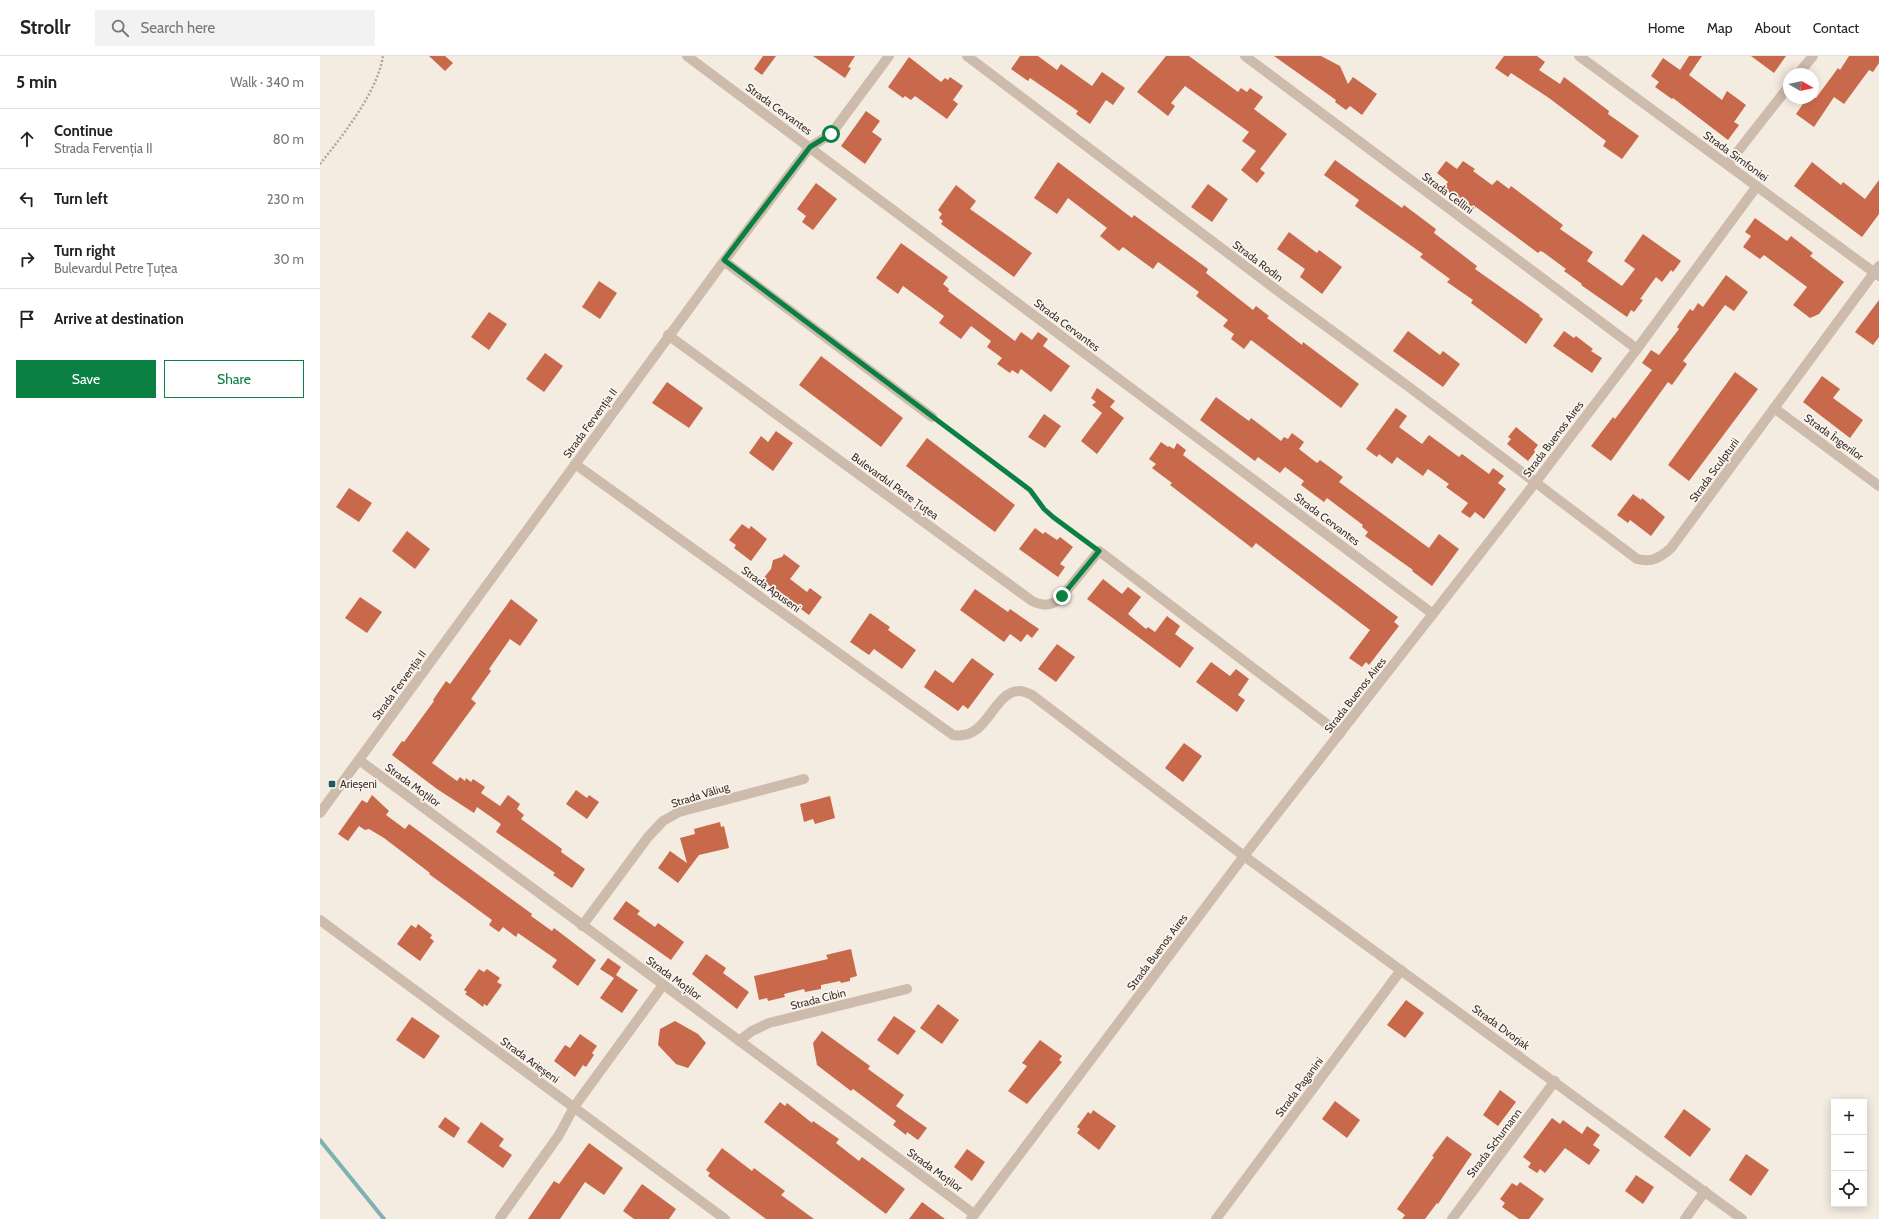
<!DOCTYPE html>
<meta charset="utf-8">
<style>
body{margin:0;font-family:Cabin,sans-serif;background:#f2f2f2;color:#222}
.controls{position:absolute;right:12px;bottom:12px;display:grid;overflow:hidden;border-radius:0px;box-shadow:0 2px 10px #0003}
.controls button{width:36px;height:36px;display:grid;place-items:center;padding:0;border:0;border-bottom:1px solid #e0e0e0;background:#fff;color:#222;font:20px sans-serif}
.compass{position:absolute;left:1463px;top:12px;width:36px;height:36px;border-radius:50%;background:#fff;box-shadow:0 2px 10px #0003;rotate:99deg}
.stop{position:absolute;width:12px;height:12px;margin:-9px;border:3px solid #0b8043;border-radius:50%;background:#fff}
.stop.end{background:#0b8043;border-color:#fff;box-shadow:0 1px 4px #0008}
.list{margin:0;padding:0;list-style:none}
h2{display:flex;justify-content:space-between;align-items:center;height:52px;margin:0;padding:0 16px;font-size:17px}
h2 small{font-size:13px;font-weight:400;color:#767676}
.list li{display:grid;grid-template-columns:26px 1fr auto;gap:12px;align-items:center;box-sizing:border-box;height:60px;padding:0 16px;border-top:1px solid #e0e0e0}
.list b{display:block;font-size:15px;white-space:nowrap}
.list p{margin:0;font-size:13px;white-space:nowrap;color:#767676}
.list em{font-size:13px;font-style:normal;color:#767676}
.actions{display:flex;gap:8px;padding:12px 16px}
.actions a{flex:1;padding:9px 0;border:1px solid #0b8043;border-radius:0px;text-align:center;font-size:14px;color:#0b8043}
.actions .main{background:#0b8043;color:#fff}
.icon{flex:none;width:22px;height:22px;fill:none;stroke:currentColor;stroke-width:2;stroke-linecap:round;stroke-linejoin:round}
.map{position:relative;flex:none;width:1559px;height:1163px;overflow:hidden}
header{display:flex;align-items:center;gap:24px;box-sizing:border-box;height:56px;padding:0 20px;background:#fff;border-bottom:1px solid #e0e0e0}
header strong{font-size:19px}
nav{display:flex;gap:22px;margin-inline-start:auto;font-size:14px}
.search{width:280px;height:36px;background:#f2f2f2;display:flex;align-items:center;gap:10px;box-sizing:border-box;padding:0 14px;border-radius:0px;color:#767676;font-size:15px}
main{display:flex}
aside{flex:1;background:#fff}
.map>svg:first-child{display:block}
</style>
<header>
<strong>Strollr</strong>
<div class="search"><svg class="icon" aria-label="search" viewBox="0 0 24 24"><circle cx="10" cy="10" r="6"/><path d="M15 15l6 6"/></svg>Search here</div>
<nav><a>Home</a><a>Map</a><a>About</a><a>Contact</a></nav>
</header>
<main>
<aside>
<h2>5 min<small>Walk · 340 m</small></h2>
<ul class="list">
<li><svg class="icon" aria-label="ahead" viewBox="0 0 24 24"><path d="M12 20V5M6 11l6-6 6 6"/></svg><div><b>Continue</b><p>Strada Fervenția II</p></div><em>80 m</em></li>
<li><svg class="icon" aria-label="left" viewBox="0 0 24 24"><path d="M17 20v-9H6M10 6l-5 5 5 5"/></svg><div><b>Turn left</b></div><em>230 m</em></li>
<li><svg class="icon" aria-label="right" viewBox="0 0 24 24"><path d="M7 20v-9h11M14 6l5 5-5 5"/></svg><div><b>Turn right</b><p>Bulevardul Petre Țuțea</p></div><em>30 m</em></li>
<li><svg class="icon" aria-label="arrive" viewBox="0 0 24 24"><path d="M6 21V4h12l-3 4 3 4H6"/></svg><div><b>Arrive at destination</b></div></li>
</ul>
<div class="actions"><a class="main">Save</a><a>Share</a></div>
</aside>
<div class="map">
<svg width="1559" height="1163" viewBox="0 0 1559 1163">
<rect width="100%" height="100%" fill="#f4ebe1"/>
<g fill="none" stroke-linecap="round" stroke-linejoin="round">
<path stroke="#7fb0b2" stroke-width="4" d="M 0,1084 L 64,1163"/>
</g>
<g fill="#c8694b">
<path d="M 109,0 L 125,0 L 133,7 L 125,15 Z"/>
<path d="M 443,0 L 456,0 L 442,19 L 434,13 Z"/>
<path d="M 493,0 L 535,0 L 528,11 L 531,12 L 525,22 Z"/>
<path d="M 700,0 L 718,0 L 737,14 L 741,8 L 772,30 L 782,16 L 805,32 L 793,49 L 786,44 L 770,68 L 756,58 L 758,55 L 710,22 L 708,25 L 691,13 Z"/>
<path d="M 846,0 L 869,0 L 918,36 L 921,32 L 927,36 L 930,32 L 943,41 L 934,53 L 967,78 L 940,113 L 945,117 L 937,127 L 921,114 L 936,95 L 922,85 L 929,76 L 865,30 L 851,47 L 855,50 L 848,60 L 817,36 Z"/>
<path d="M 954,0 L 1001,0 L 1020,10 L 1028,28 L 1033,21 L 1057,38 L 1042,59 L 1030,50 L 1026,54 L 1015,46 L 1016,44 Z"/>
<path d="M 1184,0 L 1217,0 L 1225,6 L 1219,14 L 1240,28 L 1244,21 L 1289,55 L 1288,58 L 1319,80 L 1302,103 L 1283,90 L 1286,85 L 1229,42 L 1191,17 L 1188,21 L 1175,12 Z"/>
<path d="M 1369,0 L 1382,0 L 1369,19 L 1402,44 L 1407,35 L 1426,49 L 1414,66 L 1419,69 L 1408,84 L 1353,42 L 1352,43 L 1335,31 L 1339,26 L 1331,20 L 1343,2 L 1360,14 Z"/>
<path d="M 1431,0 L 1466,0 L 1454,17 Z"/>
<path d="M 1529,0 L 1559,0 L 1559,7 L 1553,16 L 1549,14 L 1524,48 L 1514,41 L 1494,71 L 1476,58 L 1487,42 L 1496,42 L 1518,12 L 1520,14 Z"/>
<path d="M 589,1 L 621,26 L 625,22 L 628,24 L 630,21 L 643,30 L 633,44 L 638,48 L 627,63 L 595,40 L 591,44 L 585,40 L 583,42 L 568,31 Z"/>
<path d="M 546,55 L 560,65 L 552,76 L 562,83 L 545,108 L 521,90 Z"/>
<path d="M 1015,104 L 1082,152 L 1084,149 L 1116,173 L 1114,177 L 1157,210 L 1155,213 L 1220,259 L 1219,260 L 1223,263 L 1206,288 L 1151,247 L 1153,244 L 1127,226 L 1130,223 L 1100,201 L 1103,198 L 1035,150 L 1039,144 L 1004,119 Z"/>
<path d="M 1126,105 L 1137,113 L 1143,105 L 1155,113 L 1153,115 L 1172,129 L 1177,124 L 1189,133 L 1191,130 L 1243,169 L 1240,173 L 1273,196 L 1267,205 L 1302,230 L 1315,213 L 1304,205 L 1323,178 L 1361,205 L 1353,216 L 1351,214 L 1342,226 L 1336,221 L 1320,243 L 1323,244 L 1314,256 L 1311,254 L 1307,261 L 1261,229 L 1262,228 L 1244,215 L 1246,213 L 1223,196 L 1220,195 L 1218,197 L 1156,151 L 1155,153 L 1135,138 L 1134,140 L 1123,132 L 1128,126 L 1117,117 Z"/>
<path d="M 738,106 L 812,162 L 814,159 L 888,213 L 886,217 L 933,254 L 936,250 L 949,260 L 947,262 L 964,275 L 982,289 L 983,286 L 1039,328 L 1021,352 L 931,284 L 924,293 L 911,283 L 914,278 L 903,270 L 908,264 L 876,240 L 879,236 L 841,208 L 838,206 L 833,213 L 803,191 L 799,195 L 780,180 L 787,172 L 748,142 L 737,158 L 714,142 Z"/>
<path d="M 1492,106 L 1521,129 L 1523,126 L 1545,143 L 1559,124 L 1559,158 L 1542,181 L 1474,130 Z"/>
<path d="M 496,127 L 517,143 L 493,174 L 482,166 L 486,160 L 477,153 Z"/>
<path d="M 888,128 L 908,143 L 892,166 L 871,151 Z"/>
<path d="M 636,129 L 656,145 L 650,153 L 712,197 L 694,221 L 621,168 L 623,165 L 619,162 L 622,158 L 618,154 Z"/>
<path d="M 1435,162 L 1467,185 L 1471,180 L 1493,197 L 1490,200 L 1524,226 L 1499,258 L 1490,262 L 1473,249 L 1487,231 L 1444,199 L 1440,203 L 1423,191 L 1431,180 L 1425,176 Z"/>
<path d="M 969,176 L 997,197 L 999,194 L 1022,211 L 1002,238 L 980,221 L 985,213 L 957,193 Z"/>
<path d="M 581,187 L 628,221 L 623,228 L 629,233 L 628,235 L 695,285 L 701,276 L 712,284 L 718,276 L 728,283 L 723,290 L 750,310 L 731,336 L 701,313 L 698,318 L 692,314 L 690,317 L 677,308 L 682,302 L 667,291 L 671,285 L 651,270 L 641,283 L 619,267 L 624,260 L 583,230 L 578,238 L 556,222 Z"/>
<path d="M 1406,219 L 1428,236 L 1414,255 L 1405,249 L 1363,305 L 1367,308 L 1352,329 L 1348,326 L 1291,405 L 1271,390 L 1293,361 L 1295,363 L 1332,314 L 1322,307 L 1331,294 L 1339,299 L 1359,273 L 1357,271 L 1370,253 L 1373,255 L 1378,247 L 1383,251 Z"/>
<path d="M 279,225 L 297,237 L 280,263 L 262,251 Z"/>
<path d="M 1559,244 L 1559,281 L 1553,289 L 1535,276 Z"/>
<path d="M 169,256 L 187,268 L 169,294 L 151,281 Z"/>
<path d="M 1088,275 L 1120,299 L 1123,295 L 1140,308 L 1123,331 L 1073,295 Z"/>
<path d="M 1244,275 L 1254,282 L 1256,280 L 1273,293 L 1271,295 L 1282,302 L 1272,317 L 1233,290 Z"/>
<path d="M 225,297 L 243,310 L 224,336 L 206,323 Z"/>
<path d="M 501,300 L 583,362 L 561,391 L 479,329 Z"/>
<path d="M 1415,316 L 1438,333 L 1369,425 L 1348,409 Z"/>
<path d="M 1502,320 L 1520,333 L 1513,342 L 1543,364 L 1530,382 L 1483,346 Z"/>
<path d="M 347,326 L 383,352 L 369,372 L 332,347 Z"/>
<path d="M 777,332 L 795,345 L 790,351 L 804,362 L 777,398 L 761,385 L 782,357 L 772,349 L 776,346 L 771,342 Z"/>
<path d="M 896,341 L 929,365 L 931,362 L 961,385 L 964,381 L 968,383 L 972,377 L 984,386 L 979,393 L 997,407 L 1000,404 L 1023,421 L 1019,426 L 1109,492 L 1119,478 L 1139,493 L 1112,530 L 1092,515 L 1093,514 L 1045,480 L 1048,476 L 1042,471 L 1043,469 L 1007,442 L 1004,446 L 981,429 L 984,425 L 965,411 L 960,417 L 938,401 L 935,405 L 880,364 Z"/>
<path d="M 1076,352 L 1087,360 L 1079,371 L 1102,388 L 1109,379 L 1139,401 L 1142,398 L 1169,418 L 1173,412 L 1184,420 L 1178,427 L 1186,433 L 1164,463 L 1155,456 L 1150,462 L 1141,456 L 1148,447 L 1126,431 L 1129,428 L 1108,413 L 1103,420 L 1077,401 L 1072,408 L 1059,398 L 1057,401 L 1046,393 Z"/>
<path d="M 724,358 L 741,370 L 725,392 L 708,381 Z"/>
<path d="M 1196,371 L 1218,389 L 1214,394 L 1215,396 L 1208,405 L 1187,388 L 1191,383 L 1188,381 Z"/>
<path d="M 456,375 L 473,387 L 453,415 L 429,397 L 441,380 L 448,386 Z"/>
<path d="M 607,382 L 695,449 L 675,476 L 586,410 Z"/>
<path d="M 841,386 L 848,391 L 849,390 L 854,393 L 857,387 L 866,394 L 863,399 L 1078,561 L 1074,566 L 1079,570 L 1049,609 L 1046,606 L 1042,611 L 1029,602 L 1050,574 L 936,487 L 932,492 L 850,429 L 852,427 L 832,412 L 836,408 L 829,403 Z"/>
<path d="M 29,432 L 52,447 L 39,466 L 16,451 Z"/>
<path d="M 1313,438 L 1321,444 L 1322,442 L 1345,461 L 1331,480 L 1310,464 L 1308,467 L 1297,459 Z"/>
<path d="M 422,468 L 429,473 L 431,470 L 447,483 L 431,505 L 414,492 L 416,489 L 409,484 Z"/>
<path d="M 715,472 L 723,478 L 725,476 L 737,484 L 740,481 L 753,491 L 740,508 L 745,511 L 738,521 L 699,493 Z"/>
<path d="M 87,475 L 110,493 L 95,513 L 72,495 Z"/>
<path d="M 464,498 L 480,510 L 470,523 L 487,536 L 490,532 L 502,541 L 489,559 L 442,524 L 451,513 L 453,504 L 462,501 Z"/>
<path d="M 783,523 L 802,538 L 808,531 L 821,541 L 808,558 L 826,573 L 828,571 L 835,576 L 847,560 L 860,570 L 855,578 L 874,592 L 860,612 L 767,543 Z"/>
<path d="M 655,533 L 688,556 L 690,553 L 719,573 L 712,582 L 707,578 L 701,586 L 690,578 L 684,586 L 640,554 Z"/>
<path d="M 40,541 L 62,556 L 47,577 L 25,562 Z"/>
<path d="M 191,543 L 218,564 L 200,590 L 190,583 L 169,613 L 171,615 L 151,643 L 156,647 L 112,707 L 137,725 L 140,721 L 145,725 L 146,722 L 151,726 L 153,723 L 165,731 L 161,737 L 180,750 L 188,739 L 200,748 L 197,753 L 204,759 L 201,763 L 242,793 L 241,796 L 265,813 L 252,832 L 233,819 L 235,817 L 176,776 L 181,768 L 157,751 L 154,757 L 117,733 L 72,699 L 82,685 L 84,686 L 114,645 L 113,644 L 126,625 L 130,628 Z"/>
<path d="M 550,557 L 570,571 L 568,574 L 596,594 L 582,613 L 554,593 L 549,599 L 530,586 Z"/>
<path d="M 737,588 L 755,601 L 736,626 L 718,613 Z"/>
<path d="M 652,602 L 674,618 L 648,653 L 643,649 L 638,655 L 604,631 L 615,614 L 633,627 Z"/>
<path d="M 891,606 L 910,620 L 916,613 L 929,623 L 918,639 L 925,644 L 917,656 L 876,626 Z"/>
<path d="M 864,687 L 882,700 L 863,726 L 845,712 Z"/>
<path d="M 256,734 L 267,742 L 269,739 L 279,746 L 267,763 L 246,748 Z"/>
<path d="M 52,739 L 69,755 L 66,759 L 85,773 L 89,768 L 212,858 L 211,860 L 232,875 L 234,872 L 276,904 L 258,930 L 232,911 L 237,904 L 198,877 L 196,881 L 183,871 L 179,876 L 169,869 L 172,864 L 109,818 L 110,817 L 64,782 L 49,773 L 45,774 L 39,770 L 28,785 L 18,778 L 42,744 L 47,747 Z"/>
<path d="M 510,740 L 515,762 L 495,768 L 493,763 L 484,766 L 480,748 Z"/>
<path d="M 400,766 L 401,771 L 404,770 L 409,792 L 379,799 L 358,827 L 338,812 L 350,795 L 367,807 L 360,782 L 375,778 L 374,773 Z"/>
<path d="M 306,845 L 320,855 L 317,858 L 335,871 L 338,867 L 364,886 L 351,904 L 293,863 Z"/>
<path d="M 98,868 L 112,879 L 110,882 L 114,885 L 100,905 L 77,888 L 91,869 L 96,872 Z"/>
<path d="M 531,893 L 537,920 L 530,922 L 530,925 L 521,927 L 520,925 L 501,929 L 501,933 L 485,936 L 484,933 L 464,938 L 465,941 L 448,945 L 447,942 L 439,944 L 434,920 L 508,903 L 506,899 Z"/>
<path d="M 386,898 L 406,912 L 403,917 L 429,936 L 417,953 L 372,918 Z"/>
<path d="M 288,902 L 301,911 L 296,919 L 318,934 L 302,957 L 280,942 L 294,922 L 280,913 Z"/>
<path d="M 159,913 L 164,916 L 167,913 L 180,922 L 177,926 L 182,929 L 167,950 L 164,948 L 163,951 L 154,944 L 145,938 L 147,936 L 144,934 Z"/>
<path d="M 1086,944 L 1104,957 L 1085,982 L 1067,969 Z"/>
<path d="M 618,948 L 639,964 L 622,988 L 600,972 Z"/>
<path d="M 574,960 L 596,975 L 578,999 L 557,984 Z"/>
<path d="M 92,961 L 120,980 L 104,1003 L 76,984 Z"/>
<path d="M 355,965 L 378,978 L 386,987 L 368,1012 L 356,1008 L 338,989 L 340,973 Z"/>
<path d="M 502,975 L 550,1010 L 548,1013 L 584,1039 L 576,1050 L 607,1072 L 598,1084 L 587,1076 L 586,1079 L 573,1069 L 576,1065 L 533,1033 L 531,1035 L 497,1009 L 493,987 Z"/>
<path d="M 260,978 L 277,990 L 272,997 L 274,999 L 266,1011 L 263,1009 L 255,1021 L 234,1005 L 245,989 L 250,992 Z"/>
<path d="M 720,984 L 742,1000 L 739,1004 L 742,1006 L 707,1048 L 688,1035 L 707,1010 L 702,1007 Z"/>
<path d="M 1180,1034 L 1196,1046 L 1178,1070 L 1163,1059 Z"/>
<path d="M 1015,1045 L 1040,1064 L 1027,1082 L 1002,1063 Z"/>
<path d="M 460,1046 L 465,1050 L 467,1047 L 492,1067 L 493,1065 L 519,1083 L 516,1087 L 539,1105 L 542,1101 L 585,1133 L 566,1158 L 444,1066 Z"/>
<path d="M 1364,1053 L 1391,1073 L 1370,1101 L 1344,1081 Z"/>
<path d="M 773,1054 L 796,1070 L 779,1094 L 757,1077 L 760,1073 L 757,1071 L 768,1056 L 771,1058 Z"/>
<path d="M 125,1061 L 140,1072 L 134,1082 L 118,1071 Z"/>
<path d="M 1232,1062 L 1240,1068 L 1243,1064 L 1262,1078 L 1267,1070 L 1280,1079 L 1273,1089 L 1280,1094 L 1269,1109 L 1245,1092 L 1225,1117 L 1220,1113 L 1217,1117 L 1208,1111 L 1211,1107 L 1203,1101 Z"/>
<path d="M 161,1066 L 184,1083 L 179,1090 L 192,1099 L 183,1112 L 147,1086 Z"/>
<path d="M 1127,1080 L 1152,1098 L 1118,1148 L 1117,1147 L 1105,1163 L 1082,1163 L 1085,1159 L 1077,1153 L 1114,1101 L 1112,1100 Z"/>
<path d="M 269,1087 L 303,1112 L 284,1139 L 265,1126 L 240,1163 L 208,1163 L 234,1125 L 239,1128 Z"/>
<path d="M 402,1092 L 432,1115 L 434,1112 L 465,1135 L 461,1139 L 494,1163 L 446,1163 L 404,1132 L 388,1120 L 390,1117 L 386,1114 Z"/>
<path d="M 647,1093 L 665,1106 L 652,1125 L 634,1111 Z"/>
<path d="M 1426,1098 L 1449,1114 L 1431,1140 L 1409,1124 Z"/>
<path d="M 1316,1119 L 1334,1131 L 1323,1148 L 1305,1135 Z"/>
<path d="M 1200,1126 L 1224,1143 L 1209,1163 L 1199,1163 L 1182,1151 L 1185,1147 L 1180,1143 L 1192,1127 L 1197,1130 Z"/>
<path d="M 322,1128 L 356,1153 L 349,1163 L 314,1163 L 303,1155 Z"/>
<path d="M 602,1146 L 625,1163 L 589,1163 Z"/>
</g>
<g fill="none" stroke-linecap="round" stroke-linejoin="round">
<g stroke="#b9a596" stroke-width="2.5" stroke-dasharray="2 2" stroke-linecap="butt">
<path d="M 0,108 C 23,79 57,37 63,0"/>
<path d="M 620,367 L 710,434 L 724,453 L 733,461 L 770,488"/>
</g>
<g stroke="#cdbbac" stroke-width="10">
<path d="M 367,0 L 1113,558"/>
<path d="M 647,0 L 966,241 L 1089,331 L 1317,503 C 1332,507 1341,501 1351,492 L 1559,210"/>
<path d="M 925,0 L 1317,293"/>
<path d="M 1259,0 L 1559,220"/>
<path d="M 1478,18 L 1493,0"/>
<path d="M 1408,108 L 1469,30"/>
<path d="M 404,205 L 612,361"/>
<path d="M 348,279 L 712,545 C 723,550 729,550 739,544 L 779,495 L 1020,678"/>
<path d="M 1454,352 L 1559,430"/>
<path d="M 255,408 L 633,679 C 669,685 672,635 700,635 C 704,635 709,638 712,639 L 924,800 L 1422,1163"/>
<path d="M 39,704 L 654,1158"/>
<path d="M 0,757 L 404,205 L 490,91 L 511,78 L 569,0"/>
<path d="M 0,864 L 405,1163"/>
<path d="M 262,870 L 328,781 L 343,765 L 359,756 L 484,723"/>
<path d="M 419,985 L 432,975 L 449,967 L 587,933"/>
<path d="M 180,1162 L 239,1079 L 254,1051 L 343,929"/>
<path d="M 651,1163 L 924,800 L 1215,427 L 1317,293 L 1437,130"/>
<path d="M 896,1163 L 1081,914"/>
<path d="M 1132,1163 L 1235,1025"/>
<path d="M 1365,1163 L 1385,1135"/>
</g>
</g>
<g fill="none" stroke-linecap="round" stroke-linejoin="round">
<path stroke="#0b8043" stroke-width="5" d="M 511,78 L 490,91 L 404,204 L 710,434 L 724,453 L 733,461 L 779,495 L 742,540"/>
</g>
<rect fill="#1f5a5e" stroke="#fbf5ee" stroke-width="1.5" x="8" y="724" width="8" height="8" rx="2"/>
<g text-anchor="middle" dominant-baseline="central" stroke-width="3.5" stroke-linejoin="round" paint-order="stroke">
<g font-size="11" fill="#3b302b" stroke="#fbf5ee">
<text transform="translate(459 53) rotate(36)">Strada Cervantes</text>
<text transform="translate(1416 100) rotate(36)">Strada Simfoniei</text>
<text transform="translate(1128 137) rotate(37)">Strada Cellini</text>
<text transform="translate(938 205) rotate(37)">Strada Rodin</text>
<text transform="translate(747 269) rotate(37)">Strada Cervantes</text>
<text transform="translate(270 367) rotate(-54)">Strada Fervenția II</text>
<text transform="translate(1514 381) rotate(36)">Strada Îngerilor</text>
<text transform="translate(1233 383) rotate(-53)">Strada Buenos Aires</text>
<text transform="translate(1394 414) rotate(-54)">Strada Sculpturii</text>
<text transform="translate(575 430) rotate(36)">Bulevardul Petre Țuțea</text>
<text transform="translate(1007 463) rotate(37)">Strada Cervantes</text>
<text transform="translate(451 533) rotate(36)">Strada Apuseni</text>
<text transform="translate(79 629) rotate(-54)">Strada Fervenția II</text>
<text transform="translate(1035 639) rotate(-52)">Strada Buenos Aires</text>
<text transform="translate(93 729) rotate(36)">Strada Moților</text>
<text transform="translate(380 739) rotate(-17)">Strada Văliug</text>
<text transform="translate(837 896) rotate(-53)">Strada Buenos Aires</text>
<text transform="translate(354 922) rotate(36)">Strada Moților</text>
<text transform="translate(498 943) rotate(-14)">Strada Cibin</text>
<text transform="translate(1181 971) rotate(36)">Strada Dvorjak</text>
<text transform="translate(210 1004) rotate(36)">Strada Arieșeni</text>
<text transform="translate(979 1031) rotate(-53)">Strada Paganini</text>
<text transform="translate(1174 1087) rotate(-53)">Strada Schumann</text>
<text transform="translate(615 1114) rotate(36)">Strada Moților</text>
</g>
<g font-size="11" fill="#3b302b" stroke="#fbf5ee" text-anchor="start">
<text x="20" y="728">Arieșeni</text>
</g>
</g>
</svg>
<div class="controls">
<button>+</button>
<button>−</button>
<button><svg class="icon" aria-label="locate" viewBox="0 0 24 24"><circle cx="12" cy="12" r="6"/><path d="M12 2v4M12 18v4M2 12h4M18 12h4"/></svg></button>
</div>
<svg class="compass" viewBox="-18 -18 36 36"><path d="M0-13l5 13h-10z" fill="#e53935"/><path d="M0 13l5-13h-10z" fill="#767676"/></svg>
<div class="stop" style="left:511px;top:78px"></div>
<div class="stop end" style="left:742px;top:540px"></div>
</div>
</main>
